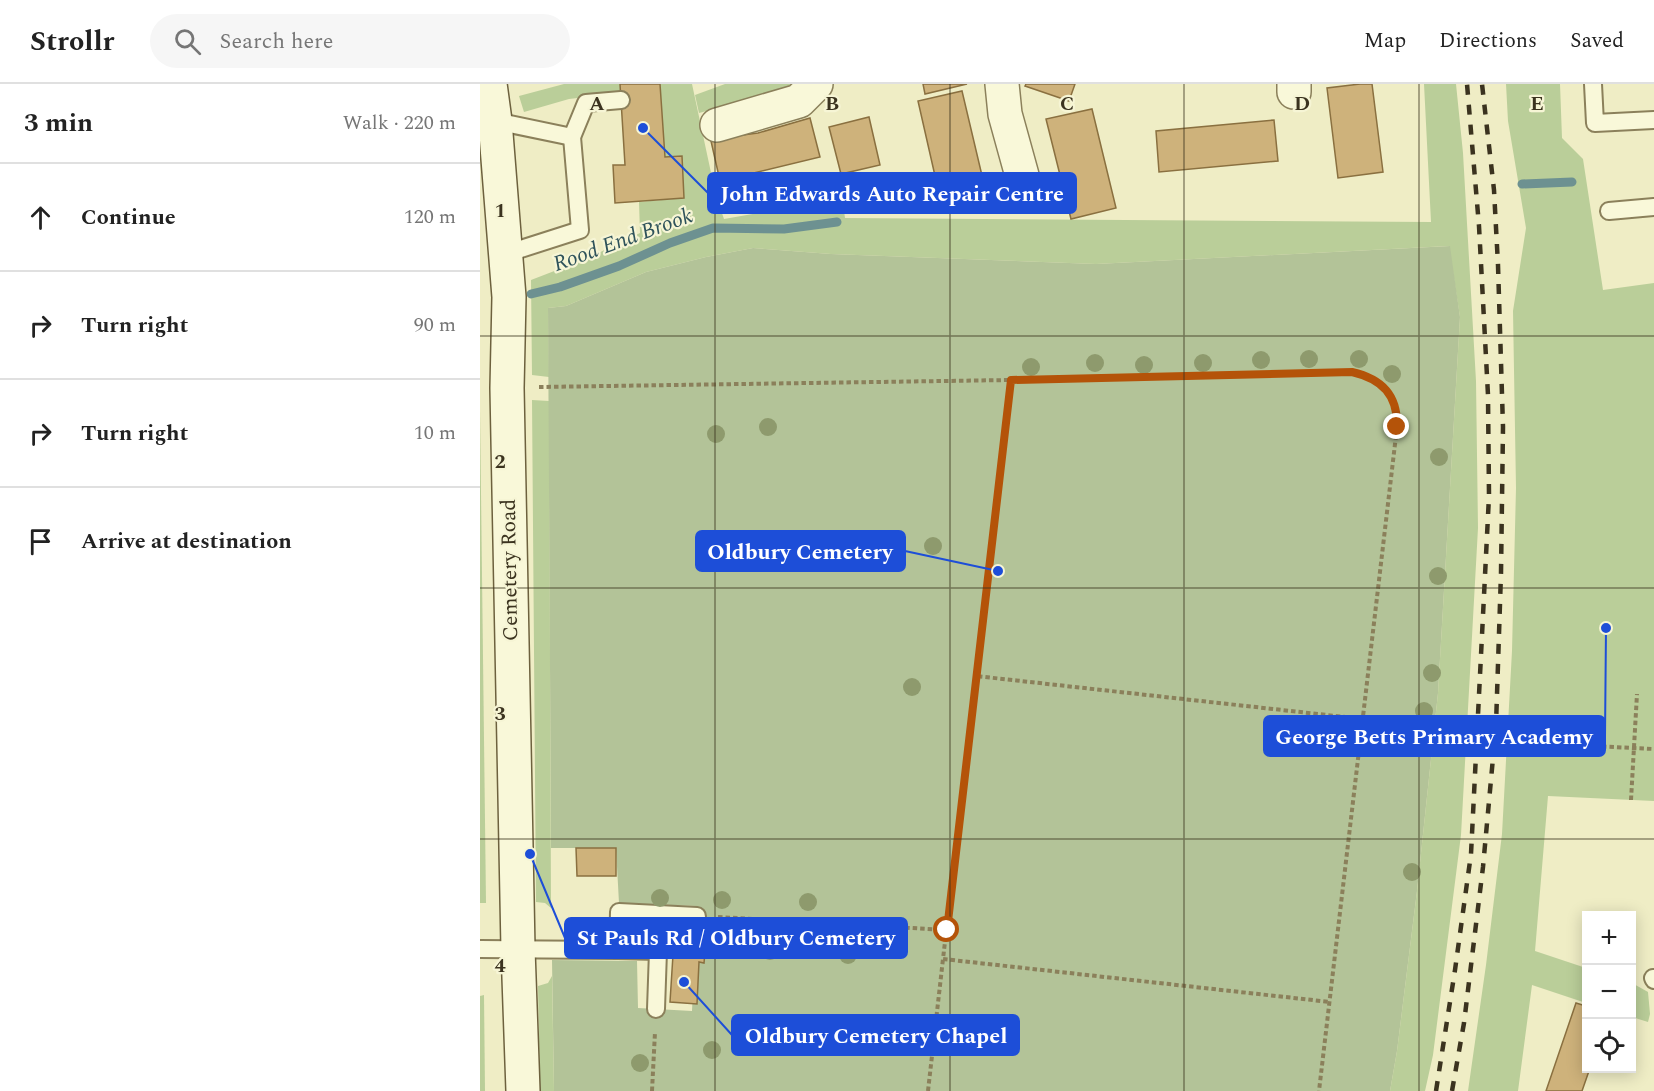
<!DOCTYPE html>
<meta charset="utf-8">
<style>
body{margin:0;font-family:Spectral,serif;background:#f6f6f6;color:#222}
.controls{position:absolute;right:18px;bottom:18px;display:grid;overflow:hidden;border-radius:0px;box-shadow:0 3px 15px #0003}
.controls button{width:54px;height:54px;display:grid;place-items:center;padding:0;border:0;border-bottom:2px solid #e0e0e0;background:#fff;color:#222;font:30px sans-serif}
.stop{position:absolute;width:18px;height:18px;margin:-14px;border:4px solid #b45309;border-radius:50%;background:#fff}
.stop.end{background:#b45309;border-color:#fff;box-shadow:0 2px 6px #0008}
.list{margin:0;padding:0;list-style:none}
h2{display:flex;justify-content:space-between;align-items:center;height:78px;margin:0;padding:0 24px;font-size:26px}
h2 small{font-size:20px;font-weight:400;color:#767676}
.list li{display:grid;grid-template-columns:39px 1fr auto;gap:18px;align-items:center;box-sizing:border-box;height:108px;padding:0 24px;border-top:2px solid #e0e0e0}
.list b{display:block;font-size:22px;white-space:nowrap}
.list em{font-size:20px;font-style:normal;color:#767676}
.icon{flex:none;width:33px;height:33px;fill:none;stroke:currentColor;stroke-width:2;stroke-linecap:round;stroke-linejoin:round}
.map{position:relative;flex:none;width:1174px;height:1007px;overflow:hidden}
header{display:flex;align-items:center;gap:36px;box-sizing:border-box;height:84px;padding:0 30px;background:#fff;border-bottom:2px solid #e0e0e0}
header strong{font-size:28px}
nav{display:flex;gap:33px;margin-inline-start:auto;font-size:21px}
.search{width:420px;height:54px;background:#f6f6f6;display:flex;align-items:center;gap:15px;box-sizing:border-box;padding:0 21px;border-radius:33px;color:#767676;font-size:22px}
main{display:flex}
aside{flex:1;background:#fff}
.map>svg:first-child{display:block}
</style>
<header>
<strong>Strollr</strong>
<div class="search"><svg class="icon" aria-label="search" viewBox="0 0 24 24"><circle cx="10" cy="10" r="6"/><path d="M15 15l6 6"/></svg>Search here</div>
<nav><a>Map</a><a>Directions</a><a>Saved</a></nav>
</header>
<main>
<aside>
<h2>3 min<small>Walk · 220 m</small></h2>
<ul class="list">
<li><svg class="icon" aria-label="ahead" viewBox="0 0 24 24"><path d="M12 20V5M6 11l6-6 6 6"/></svg><div><b>Continue</b></div><em>120 m</em></li>
<li><svg class="icon" aria-label="right" viewBox="0 0 24 24"><path d="M7 20v-9h11M14 6l5 5-5 5"/></svg><div><b>Turn right</b></div><em>90 m</em></li>
<li><svg class="icon" aria-label="right" viewBox="0 0 24 24"><path d="M7 20v-9h11M14 6l5 5-5 5"/></svg><div><b>Turn right</b></div><em>10 m</em></li>
<li><svg class="icon" aria-label="arrive" viewBox="0 0 24 24"><path d="M6 21V4h12l-3 4 3 4H6"/></svg><div><b>Arrive at destination</b></div></li>
</ul>
</aside>
<div class="map">
<svg width="1174" height="1007" viewBox="0 0 1174 1007">
<rect width="100%" height="100%" fill="#efedc5"/>
<g fill="#bace99">
<path d="M 84,0 L 140,0 L 140,9 L 89,15 L 44,28 L 39,12 Z"/>
<path d="M 180,0 L 212,0 L 236,112 L 244,135 L 323,121 L 363,119 L 365,134 L 951,138 L 944,0 L 976,0 L 983,69 L 996,297 L 998,444 L 981,751 L 953,971 L 945,1007 L 910,1007 L 917,967 L 937,807 L 958,609 L 980,233 L 969,162 L 616,180 L 351,170 L 273,164 L 226,173 L 166,188 L 86,222 L 68,224 L 69,293 L 52,291 L 51,196 L 108,174 L 160,149 L 159,118 L 204,114 L 202,72 L 185,73 Z"/>
<path d="M 245,0 L 320,0 L 318,3 L 219,29 L 215,11 Z"/>
<path d="M 1026,0 L 1080,0 L 1082,54 L 1103,75 L 1123,206 L 1174,199 L 1174,717 L 1068,712 L 1055,867 L 1106,884 L 1106,919 L 1052,901 L 1038,1007 L 988,1007 L 1006,881 L 1022,750 L 1032,567 L 1036,404 L 1033,227 L 1046,144 L 1028,37 Z"/>
<path d="M 52,316 L 69,317 L 71,824 L 65,819 L 56,818 Z"/>
<path d="M 0,326 L 6,819 L 0,819 Z"/>
<path d="M 72,892 L 74,1007 L 60,1007 L 58,902 L 68,899 Z"/>
<path d="M 1152,899 L 1168,908 L 1170,930 L 1168,938 L 1152,933 Z"/>
<path d="M 4,911 L 5,1007 L 0,1007 L 0,912 Z"/>
</g>
<path fill="#b3c398" d="M 970,162 L 980,233 L 958,609 L 937,807 L 917,967 L 910,1007 L 74,1007 L 72,876 L 157,877 L 158,924 L 212,927 L 217,822 L 139,819 L 136,764 L 71,764 L 68,224 L 86,222 L 166,188 L 226,173 L 273,164 L 351,170 L 616,180 Z"/>
<g fill="none" stroke-linecap="round" stroke-linejoin="round">
<g stroke="#6d9191" stroke-width="9">
<path d="M 1042,100 L 1092,98"/>
<path d="M 51,210 L 80,203 L 139,182 L 190,159 L 233,144 L 304,145 L 357,138"/>
</g>
</g>
<g fill="#ceb27b" stroke="#8a7040" stroke-width="1.5">
<path d="M 140,0 L 180,0 L 185,73 L 202,72 L 204,114 L 135,119 L 133,81 L 145,81 Z"/>
<path d="M 443,0 L 487,0 L 445,10 Z"/>
<path d="M 546,0 L 595,0 L 589,17 L 545,2 Z"/>
<path d="M 880,0 L 892,0 L 903,88 L 858,94 L 847,4 Z"/>
<path d="M 482,7 L 508,117 L 463,127 L 438,17 Z"/>
<path d="M 612,25 L 636,124 L 591,135 L 566,35 Z"/>
<path d="M 389,33 L 400,81 L 361,90 L 349,43 Z"/>
<path d="M 330,34 L 340,73 L 240,97 L 231,57 L 255,52 L 278,49 Z"/>
<path d="M 794,36 L 798,77 L 679,88 L 676,47 Z"/>
<path d="M 96,764 L 136,764 L 136,792 L 97,792 Z"/>
<path d="M 194,855 L 226,857 L 224,879 L 219,878 L 217,920 L 190,918 Z"/>
<path d="M 1096,919 L 1106,922 L 1106,984 L 1110,984 L 1102,1007 L 1066,1007 Z"/>
</g>
<g fill="none" stroke-linecap="round" stroke-linejoin="round">
<g stroke="#8b805b" stroke-width="20">
<g id="service">
<path d="M 1113,0 L 1115,39 L 1174,36"/>
<path d="M 15,37 L 92,53 L 106,19 L 141,16"/>
<path d="M 1129,127 L 1174,123"/>
<path d="M 25,170 L 100,146 L 92,53"/>
<path d="M 0,865 L 138,866"/>
<path d="M 1173,894 L 1174,896"/>
<path d="M 176,925 L 178,867 L 138,866 L 139,828 L 217,832"/>
</g>
</g>
<g stroke="#8b805b" stroke-width="36">
<g id="minor">
<path d="M 522,0 L 525,30 L 546,106"/>
<path d="M 814,0 L 814,8"/>
<path d="M 237,41 L 319,17 L 336,0"/>
</g>
</g>
<g stroke="#6d613e" stroke-width="36">
<path id="secondary" d="M 10,0 L 15,37 L 29,213 L 27,304 L 38,865 L 43,1007"/>
</g>
<g stroke="#8b805b" stroke-width="4" stroke-dasharray="4.5 3" stroke-linecap="butt">
<path d="M 531,296 L 496,592 L 883,635"/>
<path d="M 59,303 L 531,296 L 872,288 C 902,295 918,311 917,343 L 839,1007"/>
<path d="M 496,592 L 463,875 L 850,918"/>
<path d="M 1092,661 L 1174,665"/>
<path d="M 1151,716 L 1157,610"/>
<path d="M 238,833 L 467,846"/>
<path d="M 172,1007 L 175,948"/>
<path d="M 448,1007 L 463,875"/>
</g>
<use href="#service" stroke="#f9f8d9" stroke-width="16"/>
<use href="#minor" stroke="#f9f8d9" stroke-width="33"/>
<use href="#secondary" stroke="#f9f8d9" stroke-width="33"/>
<g stroke="#3b331f" stroke-width="4.5" stroke-dasharray="10 10" stroke-linecap="butt">
<path d="M 956,1007 L 975,886 L 991,770 L 1009,412 L 1008,311 L 999,142 L 987,0"/>
<path d="M 972,1007 L 984,939 L 1003,783 L 1016,641 L 1021,489 L 1023,343 L 1018,181 L 1014,106 L 1002,0"/>
</g>
</g>
<g fill="#8e9a6d">
<circle cx="829" cy="275" r="9"/>
<circle cx="879" cy="275" r="9"/>
<circle cx="781" cy="276" r="9"/>
<circle cx="615" cy="279" r="9"/>
<circle cx="723" cy="279" r="9"/>
<circle cx="664" cy="281" r="9"/>
<circle cx="551" cy="283" r="9"/>
<circle cx="912" cy="290" r="9"/>
<circle cx="288" cy="343" r="9"/>
<circle cx="236" cy="350" r="9"/>
<circle cx="959" cy="373" r="9"/>
<circle cx="453" cy="462" r="9"/>
<circle cx="958" cy="492" r="9"/>
<circle cx="952" cy="589" r="9"/>
<circle cx="432" cy="603" r="9"/>
<circle cx="944" cy="627" r="9"/>
<circle cx="932" cy="788" r="9"/>
<circle cx="180" cy="814" r="9"/>
<circle cx="242" cy="816" r="9"/>
<circle cx="328" cy="818" r="9"/>
<circle cx="290" cy="867" r="9"/>
<circle cx="368" cy="871" r="9"/>
<circle cx="232" cy="966" r="9"/>
<circle cx="160" cy="979" r="9"/>
</g>
<g fill="none" stroke-linecap="round" stroke-linejoin="round">
<path stroke="#b45309" stroke-width="8" d="M 467,846 L 531,296 L 872,288 C 902,295 918,311 917,343"/>
</g>
<path fill="none" stroke="#3b331f" stroke-width="1.5" stroke-opacity="0.55" d="M 235,0 L 235,1007M 470,0 L 470,1007M 704,0 L 704,1007M 939,0 L 939,1007M 0,252 L 1174,252M 0,504 L 1174,504M 0,755 L 1174,755"/>
<g text-anchor="middle" dominant-baseline="central" stroke-width="4.5" stroke-linejoin="round" paint-order="stroke">
<g font-size="21" fill="#3b331f" stroke="#f6f5d5">
<text transform="translate(30 486) rotate(-91)">Cemetery Road</text>
</g>
<g font-size="22" font-style="italic" fill="#2e525a" stroke="#f6f5d5">
<text transform="translate(143 156) rotate(-20)">Rood End Brook</text>
</g>
</g>
<g font-size="20" text-anchor="middle" font-weight="bold" fill="#3b331f" stroke="#f6f5d5" stroke-width="4.5" stroke-linejoin="round" paint-order="stroke">
<text x="117" y="26">A</text>
<text x="352" y="26">B</text>
<text x="587" y="26">C</text>
<text x="822" y="26">D</text>
<text x="1057" y="26">E</text>
<text x="20" y="133">1</text>
<text x="20" y="384">2</text>
<text x="20" y="636">3</text>
<text x="20" y="888">4</text>
</g>
<path fill="none" stroke="#1d4ed8" stroke-width="2" d="M163 44L228 109M518 487L425 467M1126 544L1125 652M50 770L85 854M204 898L252 951"/>
<g fill="#1d4ed8" stroke="#f6f5d5" stroke-width="2">
<circle cx="163" cy="44" r="6"/>
<circle cx="518" cy="487" r="6"/>
<circle cx="1126" cy="544" r="6"/>
<circle cx="50" cy="770" r="6"/>
<circle cx="204" cy="898" r="6"/>
</g>
<g fill="#1d4ed8" stroke="#1d4ed8" stroke-width="2">
<rect x="228" y="89" width="368" height="40" rx="6"/>
<rect x="216" y="447" width="209" height="40" rx="6"/>
<rect x="784" y="632" width="341" height="40" rx="6"/>
<rect x="85" y="834" width="342" height="40" rx="6"/>
<rect x="252" y="931" width="287" height="40" rx="6"/>
</g>
<g font-size="22" text-anchor="middle" font-weight="bold" fill="#fff">
<text x="412" y="117">John Edwards Auto Repair Centre</text>
<text x="320" y="475">Oldbury Cemetery</text>
<text x="954" y="660">George Betts Primary Academy</text>
<text x="256" y="861">St Pauls Rd / Oldbury Cemetery</text>
<text x="396" y="959">Oldbury Cemetery Chapel</text>
</g>
</svg>
<div class="controls">
<button>+</button>
<button>−</button>
<button><svg class="icon" aria-label="locate" viewBox="0 0 24 24"><circle cx="12" cy="12" r="6"/><path d="M12 2v4M12 18v4M2 12h4M18 12h4"/></svg></button>
</div>
<div class="stop" style="left:467px;top:846px"></div>
<div class="stop end" style="left:917px;top:343px"></div>
</div>
</main>
